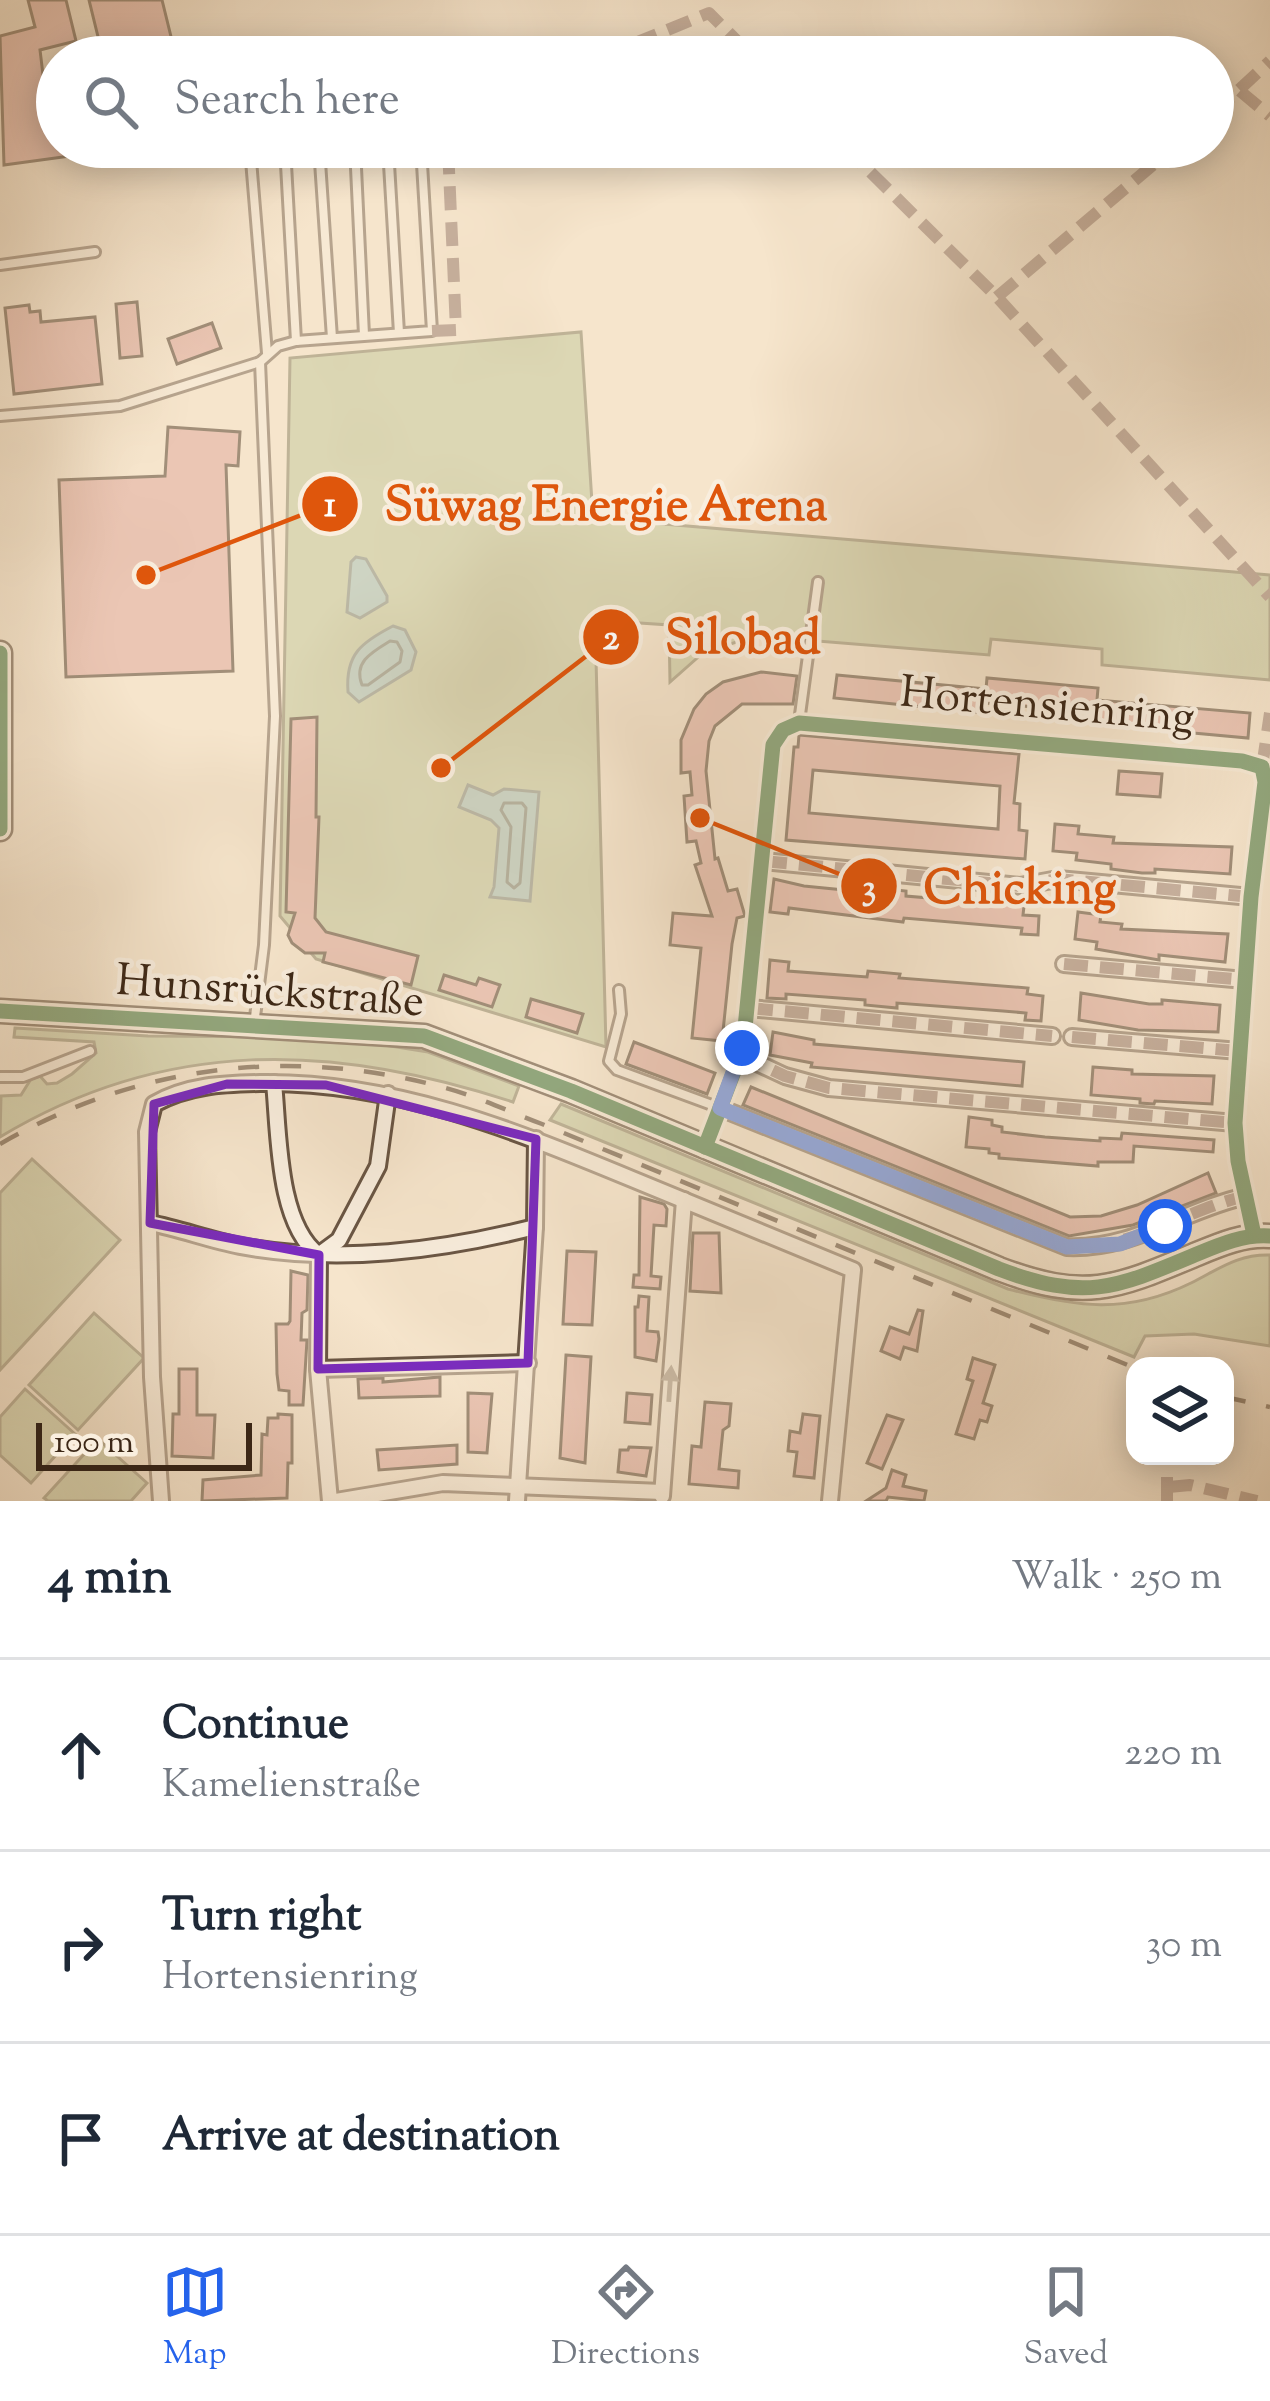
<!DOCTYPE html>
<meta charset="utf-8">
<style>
body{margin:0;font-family:"Sorts Mill Goudy",serif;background:#f2f2f3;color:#1f2937}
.controls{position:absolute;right:36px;bottom:36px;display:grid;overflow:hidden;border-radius:24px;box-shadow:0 6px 30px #0003}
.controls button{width:108px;height:108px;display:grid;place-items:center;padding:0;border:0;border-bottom:3px solid #e0e1e3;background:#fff;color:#1f2937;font:60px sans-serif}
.scale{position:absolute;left:36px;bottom:30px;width:216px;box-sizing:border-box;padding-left:12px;border:6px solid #3c2716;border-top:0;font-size:33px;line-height:42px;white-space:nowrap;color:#3c2716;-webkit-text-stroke:9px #f9eede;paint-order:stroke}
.stop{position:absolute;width:36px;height:36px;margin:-27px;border:9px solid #2563eb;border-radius:50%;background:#fff}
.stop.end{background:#2563eb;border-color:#fff;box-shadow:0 3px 12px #0008}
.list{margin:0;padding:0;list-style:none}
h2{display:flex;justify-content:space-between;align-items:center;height:156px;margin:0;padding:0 48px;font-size:51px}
h2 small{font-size:39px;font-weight:400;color:#747a83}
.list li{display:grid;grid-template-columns:78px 1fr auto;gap:36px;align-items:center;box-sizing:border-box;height:192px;padding:0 48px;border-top:3px solid #e0e1e3}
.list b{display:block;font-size:45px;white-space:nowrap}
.list p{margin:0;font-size:39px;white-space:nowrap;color:#747a83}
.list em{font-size:39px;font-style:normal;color:#747a83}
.icon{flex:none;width:66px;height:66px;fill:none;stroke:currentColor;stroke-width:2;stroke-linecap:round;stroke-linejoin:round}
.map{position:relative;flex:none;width:1270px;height:1501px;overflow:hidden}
.search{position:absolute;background:#fff;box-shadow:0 6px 30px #0003;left:36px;right:36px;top:36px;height:132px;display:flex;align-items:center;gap:30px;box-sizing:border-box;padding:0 42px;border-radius:66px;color:#747a83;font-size:45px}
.sheet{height:732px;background:#fff}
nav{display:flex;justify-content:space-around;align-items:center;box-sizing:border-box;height:168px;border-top:3px solid #e0e1e3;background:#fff;font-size:33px;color:#747a83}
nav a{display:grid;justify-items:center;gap:6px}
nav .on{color:#2563eb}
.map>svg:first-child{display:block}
</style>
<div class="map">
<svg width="1270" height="1501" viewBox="0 0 1270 1501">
<rect width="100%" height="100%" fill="#f6e5cc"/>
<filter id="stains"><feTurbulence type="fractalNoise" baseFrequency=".00167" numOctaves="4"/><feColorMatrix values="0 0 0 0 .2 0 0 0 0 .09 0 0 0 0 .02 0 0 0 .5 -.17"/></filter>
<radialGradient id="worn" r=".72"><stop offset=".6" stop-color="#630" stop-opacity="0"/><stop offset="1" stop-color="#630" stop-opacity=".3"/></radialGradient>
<g fill="#bcc598" stroke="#7c7657" stroke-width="3">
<path d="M 581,332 L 593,518 L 1270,575 L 1270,680 L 1102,665 L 1102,649 L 991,639 L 989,655 L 756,636 L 704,652 L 670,682 L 669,625 L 595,620 L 606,1047 L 316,959 L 280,916 L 290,358 Z"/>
<path d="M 15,1028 L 148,1036 L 299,1037 L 378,1044 L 428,1052 L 519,1086 L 513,1102 C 334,1043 166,1037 0,1137 L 1,1096 L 21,1095 L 31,1079 L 40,1076 L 47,1084 L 57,1083 L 72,1074 L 96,1053 L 94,1042 L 14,1037 Z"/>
<path d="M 561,1104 L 1008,1289 C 1076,1307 1126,1315 1191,1283 C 1219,1269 1238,1254 1270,1255 L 1270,1346 L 1194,1334 L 1145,1336 L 1134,1357 L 550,1120 Z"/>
<path d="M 32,1159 L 120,1240 L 0,1370 L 0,1193 Z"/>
<path d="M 94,1313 L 144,1358 L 78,1430 L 29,1385 Z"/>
<path d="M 25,1389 L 75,1434 L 31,1483 L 0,1455 L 0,1417 Z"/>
<path d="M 98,1439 L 147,1483 L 131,1501 L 48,1501 L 44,1498 Z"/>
</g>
<g fill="#9dbfb8" stroke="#768277" stroke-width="3">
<path d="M 356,557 L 366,559 L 387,596 L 387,602 L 360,618 L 347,612 L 351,562 Z"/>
<path d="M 393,626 L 405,630 L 416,652 L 411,670 L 359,702 L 348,692 C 345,654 362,642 393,626 Z"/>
<path d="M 468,785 L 493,795 L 504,789 L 539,792 L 530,901 L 490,897 L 494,887 L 499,828 L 491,820 L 459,807 Z"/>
</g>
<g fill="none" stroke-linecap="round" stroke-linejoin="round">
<g stroke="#6c7367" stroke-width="3">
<path d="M 390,641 L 397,642 L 402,651 L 400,662 L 368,685 L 362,685 C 353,662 372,652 390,641 Z"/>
<path d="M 504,803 L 522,803 L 526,808 L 520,883 L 514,888 L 507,882 L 511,827 L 501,810 Z"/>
</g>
</g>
<g fill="#dea197" stroke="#3c2716" stroke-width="3" fill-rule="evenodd">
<path d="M 28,0 L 66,0 L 76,41 L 40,50 L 47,108 L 49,124 L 57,123 L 57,147 L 84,147 L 85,154 L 4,165 L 0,36 L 35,27 Z"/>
<path d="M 89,0 L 162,0 L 176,57 L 103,57 Z"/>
<path d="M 137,302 L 142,356 L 120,358 L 116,304 Z"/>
<path d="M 29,305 L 30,312 L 40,311 L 41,322 L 95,317 L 102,384 L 14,394 L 5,308 Z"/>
<path d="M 212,323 L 221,348 L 177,364 L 168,339 Z"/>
<path d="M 168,427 L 240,432 L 238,466 L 226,465 L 233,671 L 66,677 L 59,480 L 165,476 Z"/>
<path d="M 761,672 L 797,676 L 793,704 L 742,704 L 715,726 L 709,741 L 706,771 L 715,859 L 718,858 L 728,891 L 737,889 L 745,916 L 737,918 L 732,944 L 722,1041 L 692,1038 L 701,948 L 670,945 L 673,913 L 712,916 L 695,865 L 701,863 L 696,841 L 687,842 L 684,796 L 692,795 L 690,772 L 681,773 L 681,740 L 694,709 L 706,694 L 723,682 Z"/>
<path d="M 837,675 L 986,689 L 987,678 L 1098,688 L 1097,700 L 1250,713 L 1248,738 L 1095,724 L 1096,713 L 1046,708 L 985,703 L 984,713 L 834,698 Z"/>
<path d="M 317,717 L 316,817 L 319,817 L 315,918 L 326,932 L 418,956 L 411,985 L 323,962 L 325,953 L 305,953 L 292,943 L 288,935 L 295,913 L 286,912 L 291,719 Z"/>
<path d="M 799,735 L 1019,754 L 1014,803 L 1020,804 L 1019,830 L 1027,831 L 1025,859 L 786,840 L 794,747 L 798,747 ZM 813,770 L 1000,786 L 998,829 L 809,813 Z"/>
<path d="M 1119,771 L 1162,774 L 1160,797 L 1117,794 Z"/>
<path d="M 1055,824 L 1079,826 L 1078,834 L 1114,837 L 1113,843 L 1232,847 L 1230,874 L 1155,869 L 1155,873 L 1142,873 L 1111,869 L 1111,864 L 1076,860 L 1077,853 L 1053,851 Z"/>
<path d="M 774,879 L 804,886 L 875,893 L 876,888 L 906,891 L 906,896 L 1024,906 L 1023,915 L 1039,916 L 1038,935 L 1021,934 L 1022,928 L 904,918 L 903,922 L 789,908 L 788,914 L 770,912 Z"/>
<path d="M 1078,912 L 1101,915 L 1100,922 L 1122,924 L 1121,929 L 1228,934 L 1225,962 L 1159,955 L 1159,960 L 1096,949 L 1097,942 L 1075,939 Z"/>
<path d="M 770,960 L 789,962 L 788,971 L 867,977 L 868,971 L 900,974 L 899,978 L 1028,988 L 1027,994 L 1043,996 L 1041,1021 L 1025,1020 L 1026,1013 L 1003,1011 L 897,1003 L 897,1008 L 865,1005 L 865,1000 L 786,994 L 786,999 L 767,998 Z"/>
<path d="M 444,975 L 476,985 L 479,978 L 500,985 L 492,1007 L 439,990 Z"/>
<path d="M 1081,993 L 1149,1004 L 1162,1004 L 1162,1000 L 1220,1005 L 1218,1032 L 1138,1030 L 1079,1020 Z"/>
<path d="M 531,999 L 583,1014 L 577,1033 L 526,1017 Z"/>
<path d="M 773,1032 L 814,1040 L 814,1044 L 1024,1062 L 1022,1086 L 811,1067 L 812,1063 L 770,1055 Z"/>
<path d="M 634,1042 L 715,1073 L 707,1094 L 626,1064 Z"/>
<path d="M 1093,1067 L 1132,1070 L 1132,1074 L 1214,1076 L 1212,1104 L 1155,1101 L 1154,1104 L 1140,1103 L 1140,1099 L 1091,1095 Z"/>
<path d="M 751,1087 L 1070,1217 L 1101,1216 L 1137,1205 L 1208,1173 L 1216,1193 L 1133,1225 L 1069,1236 L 743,1105 Z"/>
<path d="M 969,1117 L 992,1120 L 992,1125 L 1002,1127 L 1002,1132 L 1045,1137 L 1100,1141 L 1100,1138 L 1121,1139 L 1122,1133 L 1214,1140 L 1213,1152 L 1134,1146 L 1133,1162 L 1098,1162 L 1098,1166 L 999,1158 L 999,1154 L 989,1153 L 989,1149 L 966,1147 Z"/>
<path d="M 640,1197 L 664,1204 L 667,1209 L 666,1226 L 654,1225 L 651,1276 L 661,1277 L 660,1289 L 633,1287 L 634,1275 L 639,1275 Z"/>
<path d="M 693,1233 L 719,1233 L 721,1293 L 690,1291 Z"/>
<path d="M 567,1251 L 596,1252 L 592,1325 L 563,1324 Z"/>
<path d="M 291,1271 L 308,1275 L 307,1310 L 302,1313 L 301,1340 L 307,1340 L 303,1405 L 289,1405 L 289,1391 L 279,1390 L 277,1374 L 276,1324 L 288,1324 L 290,1321 Z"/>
<path d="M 639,1296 L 649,1297 L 647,1331 L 658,1332 L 659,1339 L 656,1361 L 635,1357 L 635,1307 L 638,1307 Z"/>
<path d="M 918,1310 L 923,1311 L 917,1351 L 904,1347 L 900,1359 L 881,1351 L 890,1327 L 909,1334 Z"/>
<path d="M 566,1355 L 591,1357 L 585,1463 L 560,1458 Z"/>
<path d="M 973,1358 L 995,1365 L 983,1403 L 992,1406 L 987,1422 L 980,1420 L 974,1439 L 956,1434 L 973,1381 L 967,1379 Z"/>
<path d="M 179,1369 L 197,1369 L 197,1415 L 215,1415 L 213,1458 L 172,1456 L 173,1414 L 179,1414 Z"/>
<path d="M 440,1377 L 440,1396 L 359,1398 L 358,1379 L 383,1378 L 383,1382 Z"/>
<path d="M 468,1393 L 492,1394 L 487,1453 L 468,1452 Z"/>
<path d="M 627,1393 L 652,1395 L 650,1424 L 625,1422 Z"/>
<path d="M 705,1402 L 731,1404 L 729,1426 L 723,1430 L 719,1469 L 739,1471 L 738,1488 L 689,1484 L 692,1446 L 701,1447 Z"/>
<path d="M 278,1414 L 292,1415 L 292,1463 L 288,1463 L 287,1498 L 202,1501 L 203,1480 L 261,1475 L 262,1434 L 267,1435 L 268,1418 L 278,1418 Z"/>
<path d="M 803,1414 L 820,1416 L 814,1478 L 794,1476 L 797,1452 L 788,1451 L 790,1431 L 800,1433 Z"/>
<path d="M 887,1415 L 903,1420 L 882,1469 L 867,1463 Z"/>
<path d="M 457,1445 L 457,1464 L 379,1470 L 377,1450 Z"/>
<path d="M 629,1447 L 651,1448 L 646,1476 L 618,1472 L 620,1450 L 628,1450 Z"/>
<path d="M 892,1470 L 906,1475 L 903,1486 L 926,1491 L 924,1501 L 888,1497 L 886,1501 L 866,1501 L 886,1488 Z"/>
</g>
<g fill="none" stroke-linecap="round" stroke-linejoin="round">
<g stroke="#6a5644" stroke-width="14">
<g id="lane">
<path d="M 285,147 L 296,341"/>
<path d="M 319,147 L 332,338"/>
<path d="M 355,147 L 364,335"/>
<path d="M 388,147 L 399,333"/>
<path d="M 250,148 L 267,353"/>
<path d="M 0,265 L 95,252"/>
<path d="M 0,416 L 120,406 L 260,362 L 278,346 L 296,341 L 432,331 L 421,147"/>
<path d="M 799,722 L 818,582"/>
<path d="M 619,990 L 621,1014 L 609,1061 L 617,1070 L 720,1108"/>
<path d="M 254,1025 L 264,945 L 275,716 L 260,362"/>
<path d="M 0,1077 L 23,1077 L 90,1051"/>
</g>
</g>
<g stroke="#6a5644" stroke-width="20">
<g id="street">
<path d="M 763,861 L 1020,886 L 1058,879 L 1251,897"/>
<path d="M 1064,964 L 1245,980"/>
<path d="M 749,1008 L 1052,1036"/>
<path d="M 1072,1037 L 1239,1051"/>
<path d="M 740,1055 L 785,1076 L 829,1088 L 1235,1123"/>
<path d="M 274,1083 C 279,1132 277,1224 319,1255 L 318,1369 L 330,1501"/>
<path d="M 720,1108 L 1067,1247 C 1133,1250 1184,1210 1246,1196"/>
<path d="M 705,1147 L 743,1048 L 773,745 L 783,730 L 799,723 L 1242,761 L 1262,767 L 1265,782 L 1251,897 L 1235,1123 L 1238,1161 L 1254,1235"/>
<path d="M 150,1223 C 180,1229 210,1240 240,1246 C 339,1264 439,1251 535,1227"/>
<path d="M 320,1254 L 339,1240 L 378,1166 L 388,1094"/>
<path d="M 318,1369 L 528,1363"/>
<path d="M 662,1496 L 684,1200"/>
<path d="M 161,1501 L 152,1377 L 147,1132 L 154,1104 C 188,1085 222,1084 260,1083 C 393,1081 511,1129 632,1179 C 705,1209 779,1239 853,1270 L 830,1501"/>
<path d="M 336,1501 L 443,1483 L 662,1492"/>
<path d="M 517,1501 L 535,1227 L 536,1139"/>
</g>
</g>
<g stroke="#3c2716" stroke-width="27">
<g id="secondary">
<path d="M 0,653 L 0,829"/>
<path d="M 0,1011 L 424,1036 L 571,1091 L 999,1269 C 1086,1302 1116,1288 1197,1254 C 1221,1244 1245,1234 1270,1236"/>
</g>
</g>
<use href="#lane" stroke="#f9eede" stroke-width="8"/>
<use href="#street" stroke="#f9eede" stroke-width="14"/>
<use href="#secondary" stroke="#f9eede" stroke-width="21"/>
<g stroke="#3c2716" stroke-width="4.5" stroke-dasharray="21 21" stroke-linecap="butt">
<path d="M 0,1144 C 139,1064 292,1046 446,1088 C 479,1097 510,1112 542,1124 L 1135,1368"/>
<path d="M 1225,1397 L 1270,1407"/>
</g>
<g stroke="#8d6e63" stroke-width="12" stroke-dasharray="24 12" stroke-linecap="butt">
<path d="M 601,57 L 709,13 L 753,57"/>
<path d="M 1240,91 L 1270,116"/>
<path d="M 1213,114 L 1270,61"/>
<path d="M 845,147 L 997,297 L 1270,597"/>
<path d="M 997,297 L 1174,147"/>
<path d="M 432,331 L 456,330 L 448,147"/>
<path d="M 1262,767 L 1270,713"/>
<path d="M 763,861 L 1020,886 L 1058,879 L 1251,897"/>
<path d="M 1064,964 L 1245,980"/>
<path d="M 749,1008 L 1052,1036"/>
<path d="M 1072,1037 L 1239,1051"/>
<path d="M 740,1055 L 785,1076 L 829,1088 L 1235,1123"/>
<path d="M 720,1108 L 1067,1247 C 1133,1250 1184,1210 1246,1196"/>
<path d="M 1169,1487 L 1190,1485 L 1257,1501"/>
<path d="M 1167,1501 L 1167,1456"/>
</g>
<g stroke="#f9eede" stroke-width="22">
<g id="cycleway">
<path d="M 0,653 L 0,829"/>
<path d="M 0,1011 L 424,1036 L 571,1091 L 999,1269 C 1086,1302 1116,1288 1197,1254 C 1221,1244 1245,1234 1270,1236"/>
<path d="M 705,1147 L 743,1048 L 773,745 L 783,730 L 799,723 L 1242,761 L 1262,767 L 1265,782 L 1251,897 L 1235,1123 L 1238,1161 L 1254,1235"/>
</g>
</g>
<use href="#cycleway" stroke="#1b5e20" stroke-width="15"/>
</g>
<defs><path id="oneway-solid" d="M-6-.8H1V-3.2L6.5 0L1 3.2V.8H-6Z" transform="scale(3)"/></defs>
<use fill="#9a8a7a" href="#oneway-solid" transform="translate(670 1384) rotate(-86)"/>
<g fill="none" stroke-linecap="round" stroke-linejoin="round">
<path stroke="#2563eb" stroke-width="15" d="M 742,1048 L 720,1108 L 1067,1247 L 1120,1244 L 1165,1226"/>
</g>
<path d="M0 0H1270V1501H0ZM 227,1084 L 326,1085 L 536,1139 L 528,1363 L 318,1369 L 319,1255 L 150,1223 L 154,1104 Z" fill="#f6e5cc" fill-opacity=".55" fill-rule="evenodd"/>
<path fill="none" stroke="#7b2cbf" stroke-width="9" stroke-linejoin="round" d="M 227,1084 L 326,1085 L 536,1139 L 528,1363 L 318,1369 L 319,1255 L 150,1223 L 154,1104 Z"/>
<g text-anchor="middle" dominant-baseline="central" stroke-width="9" stroke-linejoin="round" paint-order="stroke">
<g font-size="45" fill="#3c2716" stroke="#f9eede">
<text transform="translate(1047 708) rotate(5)">Hortensienring</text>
<text transform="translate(270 994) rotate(4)">Hunsrückstraße</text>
</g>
</g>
<path fill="none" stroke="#df560c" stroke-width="4.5" d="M146 575L330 504M441 768L611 637M700 818L869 886"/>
<g fill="#df560c" stroke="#f9eede" stroke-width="4.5">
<circle cx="146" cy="575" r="12"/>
<circle cx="441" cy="768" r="12"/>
<circle cx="700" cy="818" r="12"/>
<circle cx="330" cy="504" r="30"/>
<circle cx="611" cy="637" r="30"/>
<circle cx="869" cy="886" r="30"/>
</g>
<g font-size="36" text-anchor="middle" font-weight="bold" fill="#fff">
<text x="330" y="516">1</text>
<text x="611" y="649">2</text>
<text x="869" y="899">3</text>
</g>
<g font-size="48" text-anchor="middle" font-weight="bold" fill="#df560c" stroke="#f9eede" stroke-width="9" stroke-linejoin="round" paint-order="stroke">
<text x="606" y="520">Süwag Energie Arena</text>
<text x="743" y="653">Silobad</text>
<text x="1020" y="903">Chicking</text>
</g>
<rect width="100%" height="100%" filter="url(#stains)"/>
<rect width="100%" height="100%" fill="url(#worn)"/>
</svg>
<div class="controls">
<button><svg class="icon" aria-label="layers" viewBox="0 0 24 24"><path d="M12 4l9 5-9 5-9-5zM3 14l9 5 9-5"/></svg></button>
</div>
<div class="scale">100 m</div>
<div class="stop" style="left:1165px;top:1226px"></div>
<div class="stop end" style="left:742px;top:1048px"></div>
<div class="search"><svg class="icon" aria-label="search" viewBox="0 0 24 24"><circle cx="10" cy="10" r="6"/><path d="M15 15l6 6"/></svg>Search here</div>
</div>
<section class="sheet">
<h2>4 min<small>Walk · 250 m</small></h2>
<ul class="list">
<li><svg class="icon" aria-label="ahead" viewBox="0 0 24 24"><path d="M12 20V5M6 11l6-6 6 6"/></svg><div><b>Continue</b><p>Kamelienstraße</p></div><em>220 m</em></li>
<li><svg class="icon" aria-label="right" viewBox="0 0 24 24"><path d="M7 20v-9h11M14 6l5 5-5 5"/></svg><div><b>Turn right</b><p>Hortensienring</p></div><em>30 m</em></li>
<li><svg class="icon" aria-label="arrive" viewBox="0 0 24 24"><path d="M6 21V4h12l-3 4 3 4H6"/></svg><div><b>Arrive at destination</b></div></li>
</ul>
</section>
<nav>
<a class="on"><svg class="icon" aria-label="map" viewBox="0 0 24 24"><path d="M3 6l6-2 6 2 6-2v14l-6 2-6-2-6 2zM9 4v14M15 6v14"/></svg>Map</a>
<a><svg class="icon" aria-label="directions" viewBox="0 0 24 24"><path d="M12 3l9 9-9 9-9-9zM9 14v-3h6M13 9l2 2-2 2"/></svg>Directions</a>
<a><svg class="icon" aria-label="saved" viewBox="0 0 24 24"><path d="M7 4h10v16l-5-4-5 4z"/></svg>Saved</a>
</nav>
